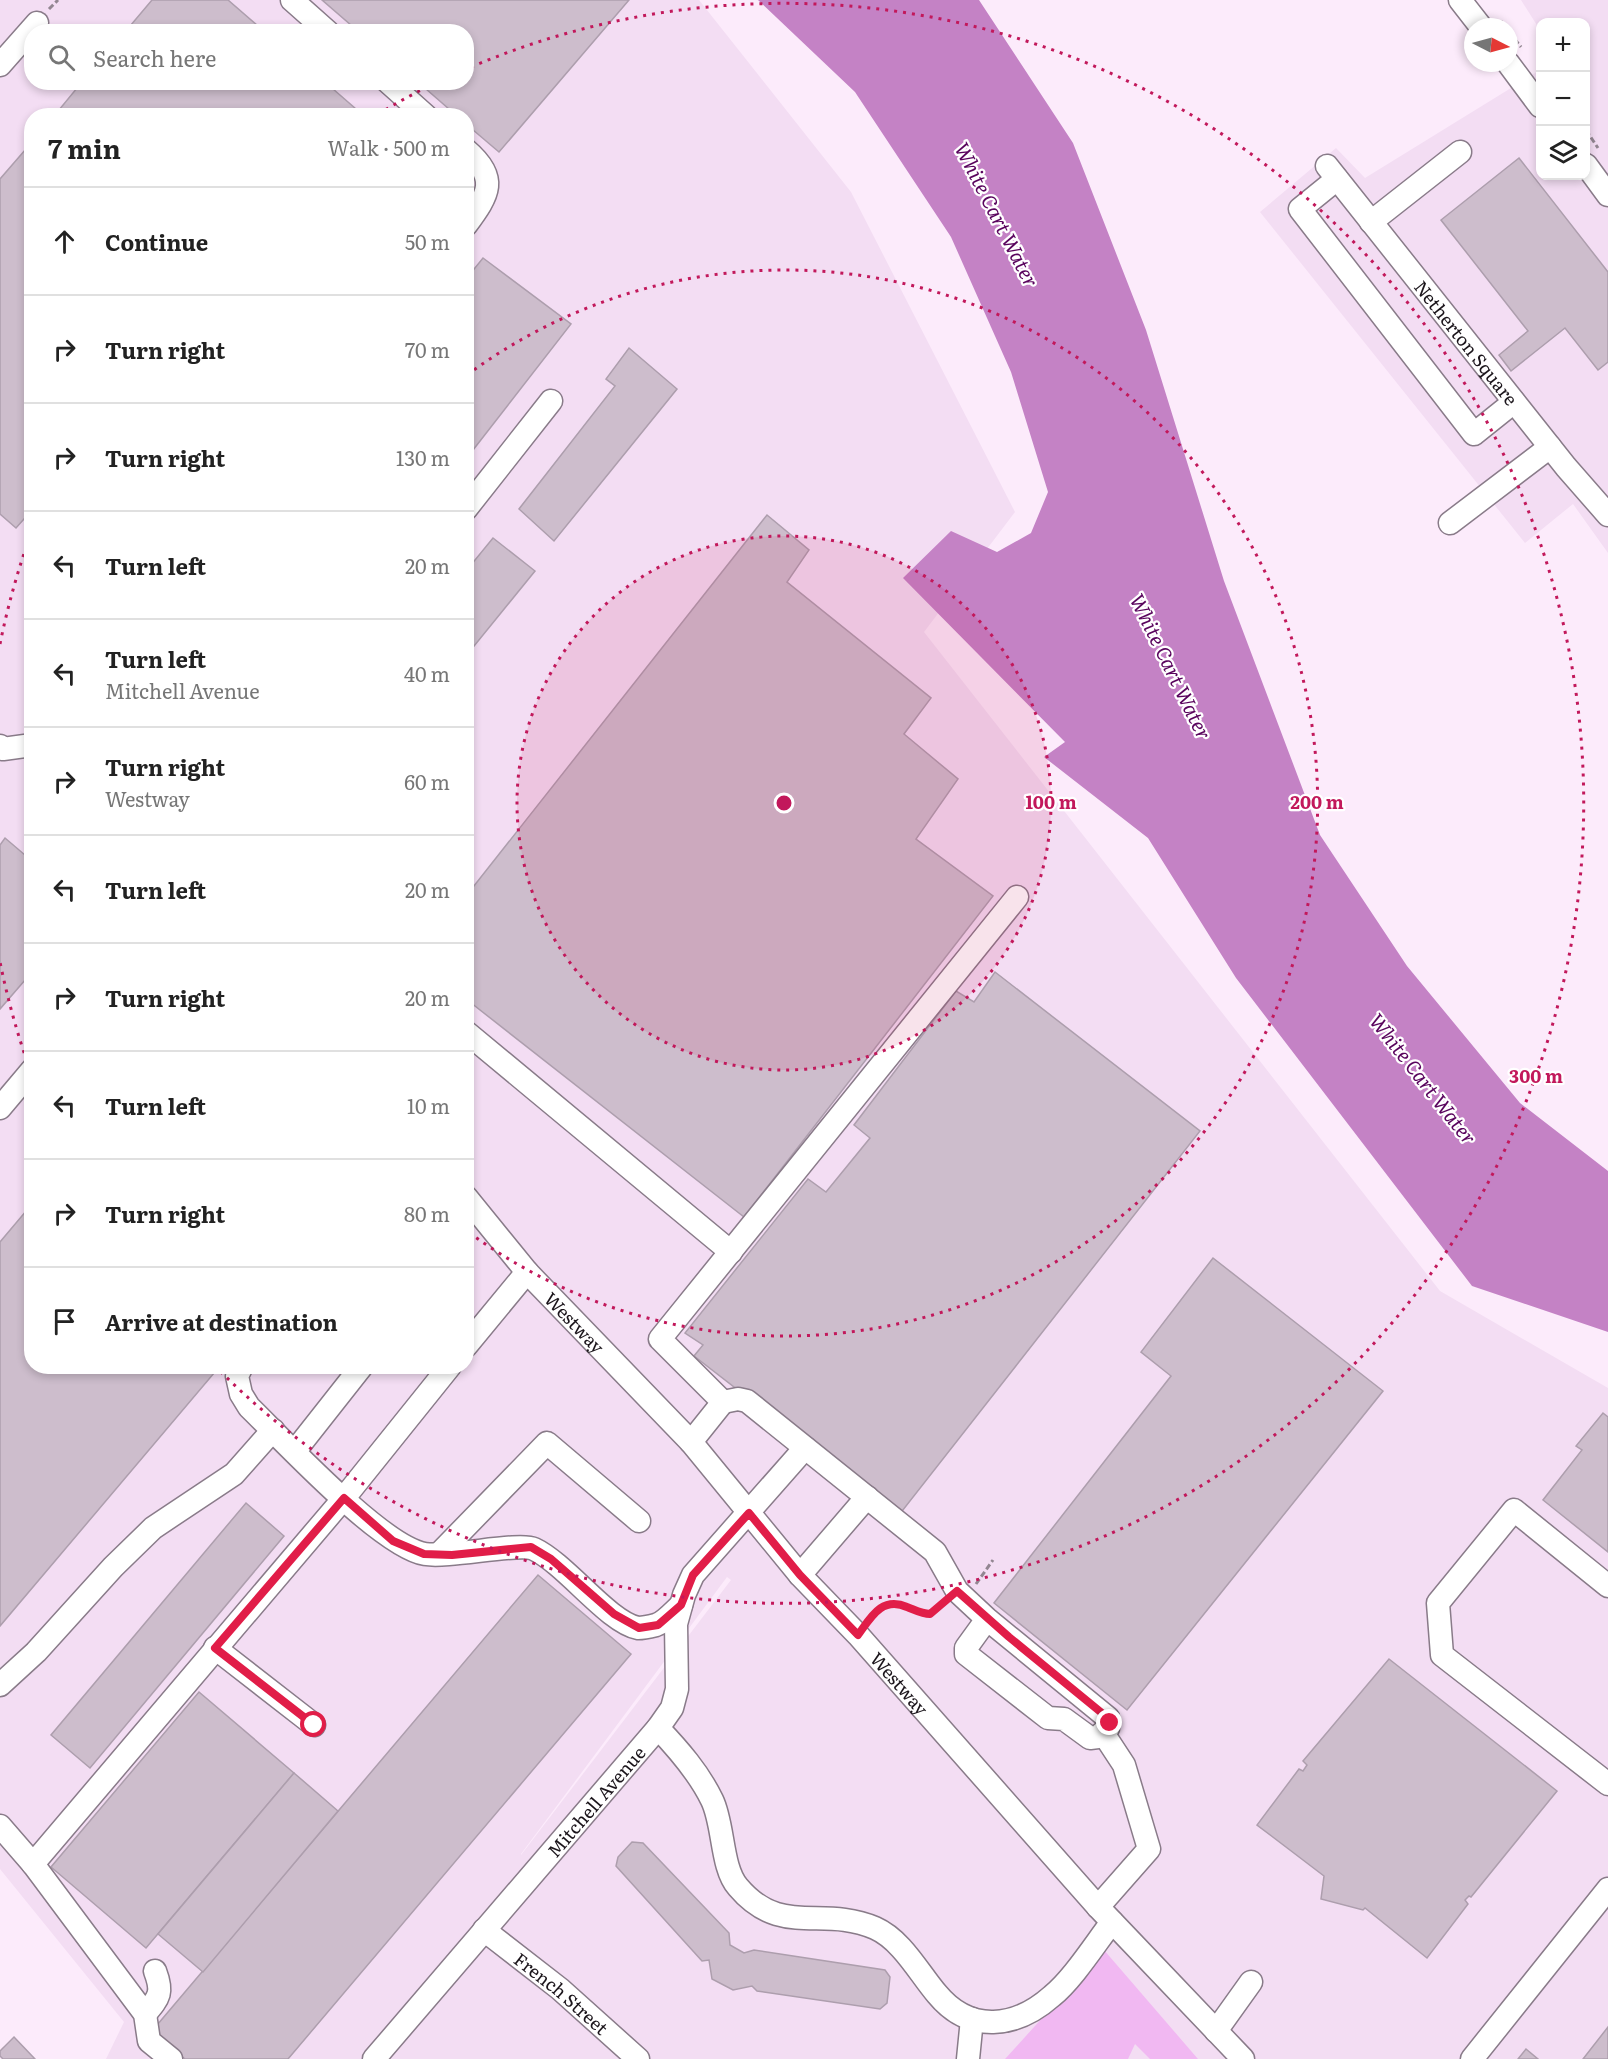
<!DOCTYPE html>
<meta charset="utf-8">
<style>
body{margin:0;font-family:Literata,serif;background:#f2f2f2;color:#222}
.controls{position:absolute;right:18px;top:18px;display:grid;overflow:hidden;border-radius:12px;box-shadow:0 3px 9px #0003}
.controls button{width:54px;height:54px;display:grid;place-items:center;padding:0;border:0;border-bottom:2px solid #e0e0e0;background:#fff;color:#222;font:30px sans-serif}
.compass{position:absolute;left:1464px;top:18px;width:54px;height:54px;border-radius:50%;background:#fff;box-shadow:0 3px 9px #0003;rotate:96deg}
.stop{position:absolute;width:18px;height:18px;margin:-14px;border:4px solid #e11d48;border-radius:50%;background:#fff}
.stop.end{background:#e11d48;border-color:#fff;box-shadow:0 2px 6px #0008}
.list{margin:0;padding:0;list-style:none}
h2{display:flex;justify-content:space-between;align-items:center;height:78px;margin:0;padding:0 24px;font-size:26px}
h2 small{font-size:20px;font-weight:400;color:#767676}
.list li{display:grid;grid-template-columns:39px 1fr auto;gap:18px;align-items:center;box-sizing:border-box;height:108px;padding:0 24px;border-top:2px solid #e0e0e0}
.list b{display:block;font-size:22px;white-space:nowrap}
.list p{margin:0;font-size:20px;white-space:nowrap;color:#767676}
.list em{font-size:20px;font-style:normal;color:#767676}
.icon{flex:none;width:33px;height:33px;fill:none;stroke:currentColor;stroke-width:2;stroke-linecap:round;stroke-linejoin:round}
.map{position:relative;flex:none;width:1608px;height:2059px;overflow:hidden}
.search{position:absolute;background:#fff;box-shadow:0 3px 9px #0003;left:24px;top:24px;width:450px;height:66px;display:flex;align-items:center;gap:15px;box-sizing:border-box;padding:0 21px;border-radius:24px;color:#767676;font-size:22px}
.panel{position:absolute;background:#fff;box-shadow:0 3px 9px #0003;left:24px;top:108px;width:450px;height:1266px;border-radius:24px}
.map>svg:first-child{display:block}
</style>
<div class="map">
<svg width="1608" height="2059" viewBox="0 0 1608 2059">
<rect width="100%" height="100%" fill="#fcebfb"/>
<g fill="#f3ddf3" fill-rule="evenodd">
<path d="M 0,0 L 699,0 L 851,192 L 1015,512 L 924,632 L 1440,1291 L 1608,1388 L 1608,2059 L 106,2059 L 124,2022 L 0,1869 ZM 32,32 L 466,32 L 466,82 L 32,82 ZM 32,116 L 466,116 L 466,1366 L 32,1366 ZM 727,1577 L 731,1580 L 521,1855 L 521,1854 Z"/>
<path d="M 1521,0 L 1608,0 L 1608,553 L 1573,504 L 1525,543 L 1260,212 L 1336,148 L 1365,178 L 1540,70 L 1540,176 L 1586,176 L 1586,22 L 1540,22 L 1540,30 Z"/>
</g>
<path fill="#f1b8f2" d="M 1104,1950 L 1198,2059 L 1150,2059 L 1135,2044 L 1128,2059 L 1005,2059 Z"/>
<path fill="#c482c5" d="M 758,0 L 979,0 L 1073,143 L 1146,330 L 1224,581 L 1320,835 L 1407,966 L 1520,1103 L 1608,1171 L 1608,1332 L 1472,1286 L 1236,978 L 1148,838 L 1044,757 L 1065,742 L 903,578 L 951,531 L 997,552 L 1031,533 L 1048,492 L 1011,372 L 951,237 L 855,92 Z"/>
<g fill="#cdbdcc" stroke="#ad9ead" stroke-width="1.5">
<path d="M 152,0 L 228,0 L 265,32 L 125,32 Z"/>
<path d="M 322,0 L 629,0 L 499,152 L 466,124 L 466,116 L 457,116 L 418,82 L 466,82 L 466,32 L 359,32 Z"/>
<path d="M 82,82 L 325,82 L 364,116 L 54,116 Z"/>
<path d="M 32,142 L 32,510 L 16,528 L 0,514 L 0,179 Z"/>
<path d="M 1519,158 L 1608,272 L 1608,362 L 1598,370 L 1565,328 L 1511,371 L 1499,355 L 1528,331 L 1441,220 Z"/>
<path d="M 483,258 L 571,324 L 466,459 L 466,279 Z"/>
<path d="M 629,348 L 677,389 L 554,541 L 519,509 L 615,386 L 606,379 Z"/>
<path d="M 767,515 L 809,550 L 787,582 L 931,698 L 904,734 L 958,779 L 916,839 L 993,896 L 744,1217 L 466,999 L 466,896 Z"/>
<path d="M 493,538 L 535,571 L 466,656 L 466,571 Z"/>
<path d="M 5,838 L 32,861 L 32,972 L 0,1009 L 0,845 Z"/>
<path d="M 995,972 L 1200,1131 L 899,1515 L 694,1356 L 703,1345 L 685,1333 L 808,1179 L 826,1192 L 870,1138 L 854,1125 L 956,991 L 974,1002 Z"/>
<path d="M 32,1204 L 32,1366 L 220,1366 L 0,1626 L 0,1242 Z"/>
<path d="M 1213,1258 L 1383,1391 L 1127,1710 L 994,1603 L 1171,1376 L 1141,1352 Z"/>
<path d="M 1603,1413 L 1608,1417 L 1608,1552 L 1543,1500 L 1582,1450 L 1576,1446 Z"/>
<path d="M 246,1503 L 284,1536 L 90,1768 L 51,1735 Z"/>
<path d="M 538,1575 L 631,1654 L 288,2059 L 185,2059 L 152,2031 Z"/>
<path d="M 1389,1659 L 1557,1791 L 1471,1897 L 1469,1896 L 1465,1900 L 1468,1904 L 1427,1958 L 1365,1908 L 1363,1910 L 1321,1899 L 1324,1876 L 1257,1825 L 1299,1769 L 1303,1771 L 1307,1765 L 1303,1761 Z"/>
<path d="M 199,1692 L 294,1773 L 146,1948 L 51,1867 Z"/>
<path d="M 294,1773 L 338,1811 L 203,1972 L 158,1934 Z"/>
<path d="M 632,1842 L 643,1843 L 729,1933 L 730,1945 L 744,1953 L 754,1950 L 885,1970 L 890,1977 L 887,2003 L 880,2009 L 757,1991 L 752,1986 L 733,1990 L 712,1979 L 709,1960 L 702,1961 L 616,1866 L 618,1857 Z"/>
<path d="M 1608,2027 L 1608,2059 L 1583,2059 Z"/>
<path d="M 14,2037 L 35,2059 L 3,2059 L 0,2056 L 0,2051 Z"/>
<path d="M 1526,2049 L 1538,2059 L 1518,2059 Z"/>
</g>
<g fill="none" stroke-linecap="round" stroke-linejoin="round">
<g stroke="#897b89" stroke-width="25">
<g id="minor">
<path d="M 292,0 L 328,32"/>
<path d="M 1460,0 L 1481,27"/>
<path d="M 1508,63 L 1540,106"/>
<path d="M 0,65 L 37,23"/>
<path d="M 388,82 L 426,116"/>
<path d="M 466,150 C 499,178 489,194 466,225"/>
<path d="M 1586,165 L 1608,195"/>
<path id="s1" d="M 1327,166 L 1566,467 L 1608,515"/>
<path d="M 1337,179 L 1300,209 L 1474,434 L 1514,402"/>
<path d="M 1371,222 L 1460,152"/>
<path d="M 466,509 L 551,401"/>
<path d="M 1450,523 L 1550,447"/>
<path d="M 0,746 L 3,749 L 32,745"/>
<path d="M 466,1032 L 731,1252"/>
<path d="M 0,1108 L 32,1070"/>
<path id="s2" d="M 466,1197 L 527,1272 L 691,1442 L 800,1575 L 858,1635 L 1098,1907 L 1243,2059"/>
<path d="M 466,1346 L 527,1272"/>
<path d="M 242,1366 L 237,1376 L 241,1394 L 249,1407 C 284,1441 382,1547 425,1554 C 450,1558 519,1542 534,1549 C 566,1564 608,1622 638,1628 C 642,1628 652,1626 656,1625 C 665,1622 674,1611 681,1605"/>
<path d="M 723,1402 L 738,1399 L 747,1401 L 935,1552 L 957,1591 L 987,1619 L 1108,1718 L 1108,1728 L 1098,1737 L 1090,1738 L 1064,1719 L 1048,1718 L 966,1654 L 966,1648 L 987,1619"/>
<path d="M 691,1442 L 723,1402 L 660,1339 L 1017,897"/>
<path d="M 295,1451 L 362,1366"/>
<path d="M 439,1554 L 547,1443 L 639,1521"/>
<path d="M 800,1575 L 867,1497"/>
<path d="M 1608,1586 L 1514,1510 L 1438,1603 L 1442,1655 L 1608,1784"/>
<path d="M 215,1648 L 314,1725"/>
<path d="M 0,1685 L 36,1652 L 113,1567 L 153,1528 L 234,1474 L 273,1430"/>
<path d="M 658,1728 C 679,1750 699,1773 712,1800 C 724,1824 721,1868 738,1887 C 781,1938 822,1905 875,1928 C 902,1940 919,1973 937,1994 C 970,2034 1016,2028 1052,1996 C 1073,1979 1095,1944 1112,1922"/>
<path d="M 0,1826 L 33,1864 L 145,2014 L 149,2041 L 171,2059"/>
<path d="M 33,1864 L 344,1498 L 450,1366"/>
<path d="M 1098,1907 L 1149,1849 L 1124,1765 L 1103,1733"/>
<path id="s3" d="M 484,1930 L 560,1989 L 638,2059"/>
<path d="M 145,2014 C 160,1997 163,1992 155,1971"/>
<path d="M 1216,2031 L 1251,1982"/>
<path id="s4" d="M 374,2059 L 658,1728 L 672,1708 L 677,1689 L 676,1624 L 684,1595 L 693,1575 L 805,1448"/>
<path d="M 968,2059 L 972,2019"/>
<path d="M 1472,2059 L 1608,1889"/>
</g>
</g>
<g stroke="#928691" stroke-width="3" stroke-dasharray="6 3" stroke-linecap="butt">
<path d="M 49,9 L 58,0"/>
<path d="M 1501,21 L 1505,27"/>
<path d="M 1509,32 L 1521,47"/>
<path d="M 1586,130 L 1598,148"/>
<path d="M 976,1584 L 993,1560"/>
<path d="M 870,1619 C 896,1587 901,1614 930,1615 L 942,1602"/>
</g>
<use href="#minor" stroke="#fff" stroke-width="22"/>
</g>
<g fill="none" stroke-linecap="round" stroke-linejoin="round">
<path stroke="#e11d48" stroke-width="8" d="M 314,1725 L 215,1648 L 344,1498 L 393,1541 L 424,1554 L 452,1555 L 531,1547 L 551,1559 L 614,1614 L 639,1628 L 658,1625 L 681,1605 L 693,1575 L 749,1513 L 800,1575 L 858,1635 C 871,1617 882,1596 907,1607 C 915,1610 922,1614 930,1614 L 957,1591 L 1009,1637 L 1108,1718 L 1110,1723"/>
</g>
<circle cx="784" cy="803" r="267" fill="#c2185b" fill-opacity=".12"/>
<g fill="none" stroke="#c2185b" stroke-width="3" stroke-dasharray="3 6">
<circle cx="784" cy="803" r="267"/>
<path d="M467 375A533 533 0 1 1 467 1231"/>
<path d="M30 1070A800 800 0 0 1 0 962M0 644A800 800 0 0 1 30 536M378 114A800 800 0 0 1 433 84M471 67A800 800 0 1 1 218 1369"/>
</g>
<g text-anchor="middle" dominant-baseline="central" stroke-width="4.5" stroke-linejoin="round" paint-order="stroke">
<g font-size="18" fill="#1b151b" stroke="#fff">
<text stroke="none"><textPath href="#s1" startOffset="225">Netherton Square</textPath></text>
<text stroke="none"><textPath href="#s2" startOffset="166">Westway</textPath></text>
<text stroke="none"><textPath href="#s2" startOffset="652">Westway</textPath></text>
<text stroke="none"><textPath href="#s4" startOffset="340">Mitchell Avenue</textPath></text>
<text stroke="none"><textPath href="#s3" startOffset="100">French Street</textPath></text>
</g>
<g font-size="20" font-style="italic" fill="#59045d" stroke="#fff">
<text transform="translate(998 214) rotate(63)">White Cart Water</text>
<text transform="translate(1172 666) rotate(64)">White Cart Water</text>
<text transform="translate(1424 1078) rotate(52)">White Cart Water</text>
</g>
</g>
<circle cx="784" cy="803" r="9" fill="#c2185b" stroke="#fff" stroke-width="3"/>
<g font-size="18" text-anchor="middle" font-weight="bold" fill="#c2185b" stroke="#fff" stroke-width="4.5" stroke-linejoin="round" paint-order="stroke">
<text x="1051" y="809">100 m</text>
<text x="1317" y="809">200 m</text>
<text x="1536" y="1083">300 m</text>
</g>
</svg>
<div class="controls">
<button>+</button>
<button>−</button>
<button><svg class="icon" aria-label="layers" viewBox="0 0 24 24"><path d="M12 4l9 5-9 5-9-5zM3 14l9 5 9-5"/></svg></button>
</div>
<svg class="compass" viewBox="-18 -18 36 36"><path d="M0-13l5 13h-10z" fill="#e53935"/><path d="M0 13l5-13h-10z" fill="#767676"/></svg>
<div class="stop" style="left:314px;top:1725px"></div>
<div class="stop end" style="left:1110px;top:1723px"></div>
<div class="search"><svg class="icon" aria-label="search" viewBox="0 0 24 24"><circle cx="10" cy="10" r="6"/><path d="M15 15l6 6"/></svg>Search here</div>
<section class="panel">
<h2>7 min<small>Walk · 500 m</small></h2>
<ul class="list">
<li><svg class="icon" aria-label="ahead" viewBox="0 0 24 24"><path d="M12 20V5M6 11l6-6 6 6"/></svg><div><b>Continue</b></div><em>50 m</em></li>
<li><svg class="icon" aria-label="right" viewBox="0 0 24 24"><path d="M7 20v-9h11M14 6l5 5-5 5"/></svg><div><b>Turn right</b></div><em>70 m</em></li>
<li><svg class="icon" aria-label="right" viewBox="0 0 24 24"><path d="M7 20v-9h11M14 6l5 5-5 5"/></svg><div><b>Turn right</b></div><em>130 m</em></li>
<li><svg class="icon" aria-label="left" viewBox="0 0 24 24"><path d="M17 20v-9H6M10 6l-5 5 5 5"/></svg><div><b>Turn left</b></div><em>20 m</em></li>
<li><svg class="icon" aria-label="left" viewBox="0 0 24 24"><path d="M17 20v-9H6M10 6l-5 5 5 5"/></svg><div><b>Turn left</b><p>Mitchell Avenue</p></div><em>40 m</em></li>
<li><svg class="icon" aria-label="right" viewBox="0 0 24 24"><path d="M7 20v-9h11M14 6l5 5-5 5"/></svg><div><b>Turn right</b><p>Westway</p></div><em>60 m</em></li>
<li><svg class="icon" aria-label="left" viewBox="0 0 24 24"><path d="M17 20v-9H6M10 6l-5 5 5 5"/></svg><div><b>Turn left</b></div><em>20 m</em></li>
<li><svg class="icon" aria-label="right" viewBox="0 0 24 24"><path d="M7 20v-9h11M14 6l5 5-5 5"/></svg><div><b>Turn right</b></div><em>20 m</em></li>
<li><svg class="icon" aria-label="left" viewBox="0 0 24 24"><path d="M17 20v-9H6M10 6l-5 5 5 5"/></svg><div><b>Turn left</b></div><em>10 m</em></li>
<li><svg class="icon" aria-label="right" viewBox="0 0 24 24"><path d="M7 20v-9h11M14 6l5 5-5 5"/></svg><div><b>Turn right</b></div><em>80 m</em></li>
<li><svg class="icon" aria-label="arrive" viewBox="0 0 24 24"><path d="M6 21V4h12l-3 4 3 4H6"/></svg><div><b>Arrive at destination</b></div></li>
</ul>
</section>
</div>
